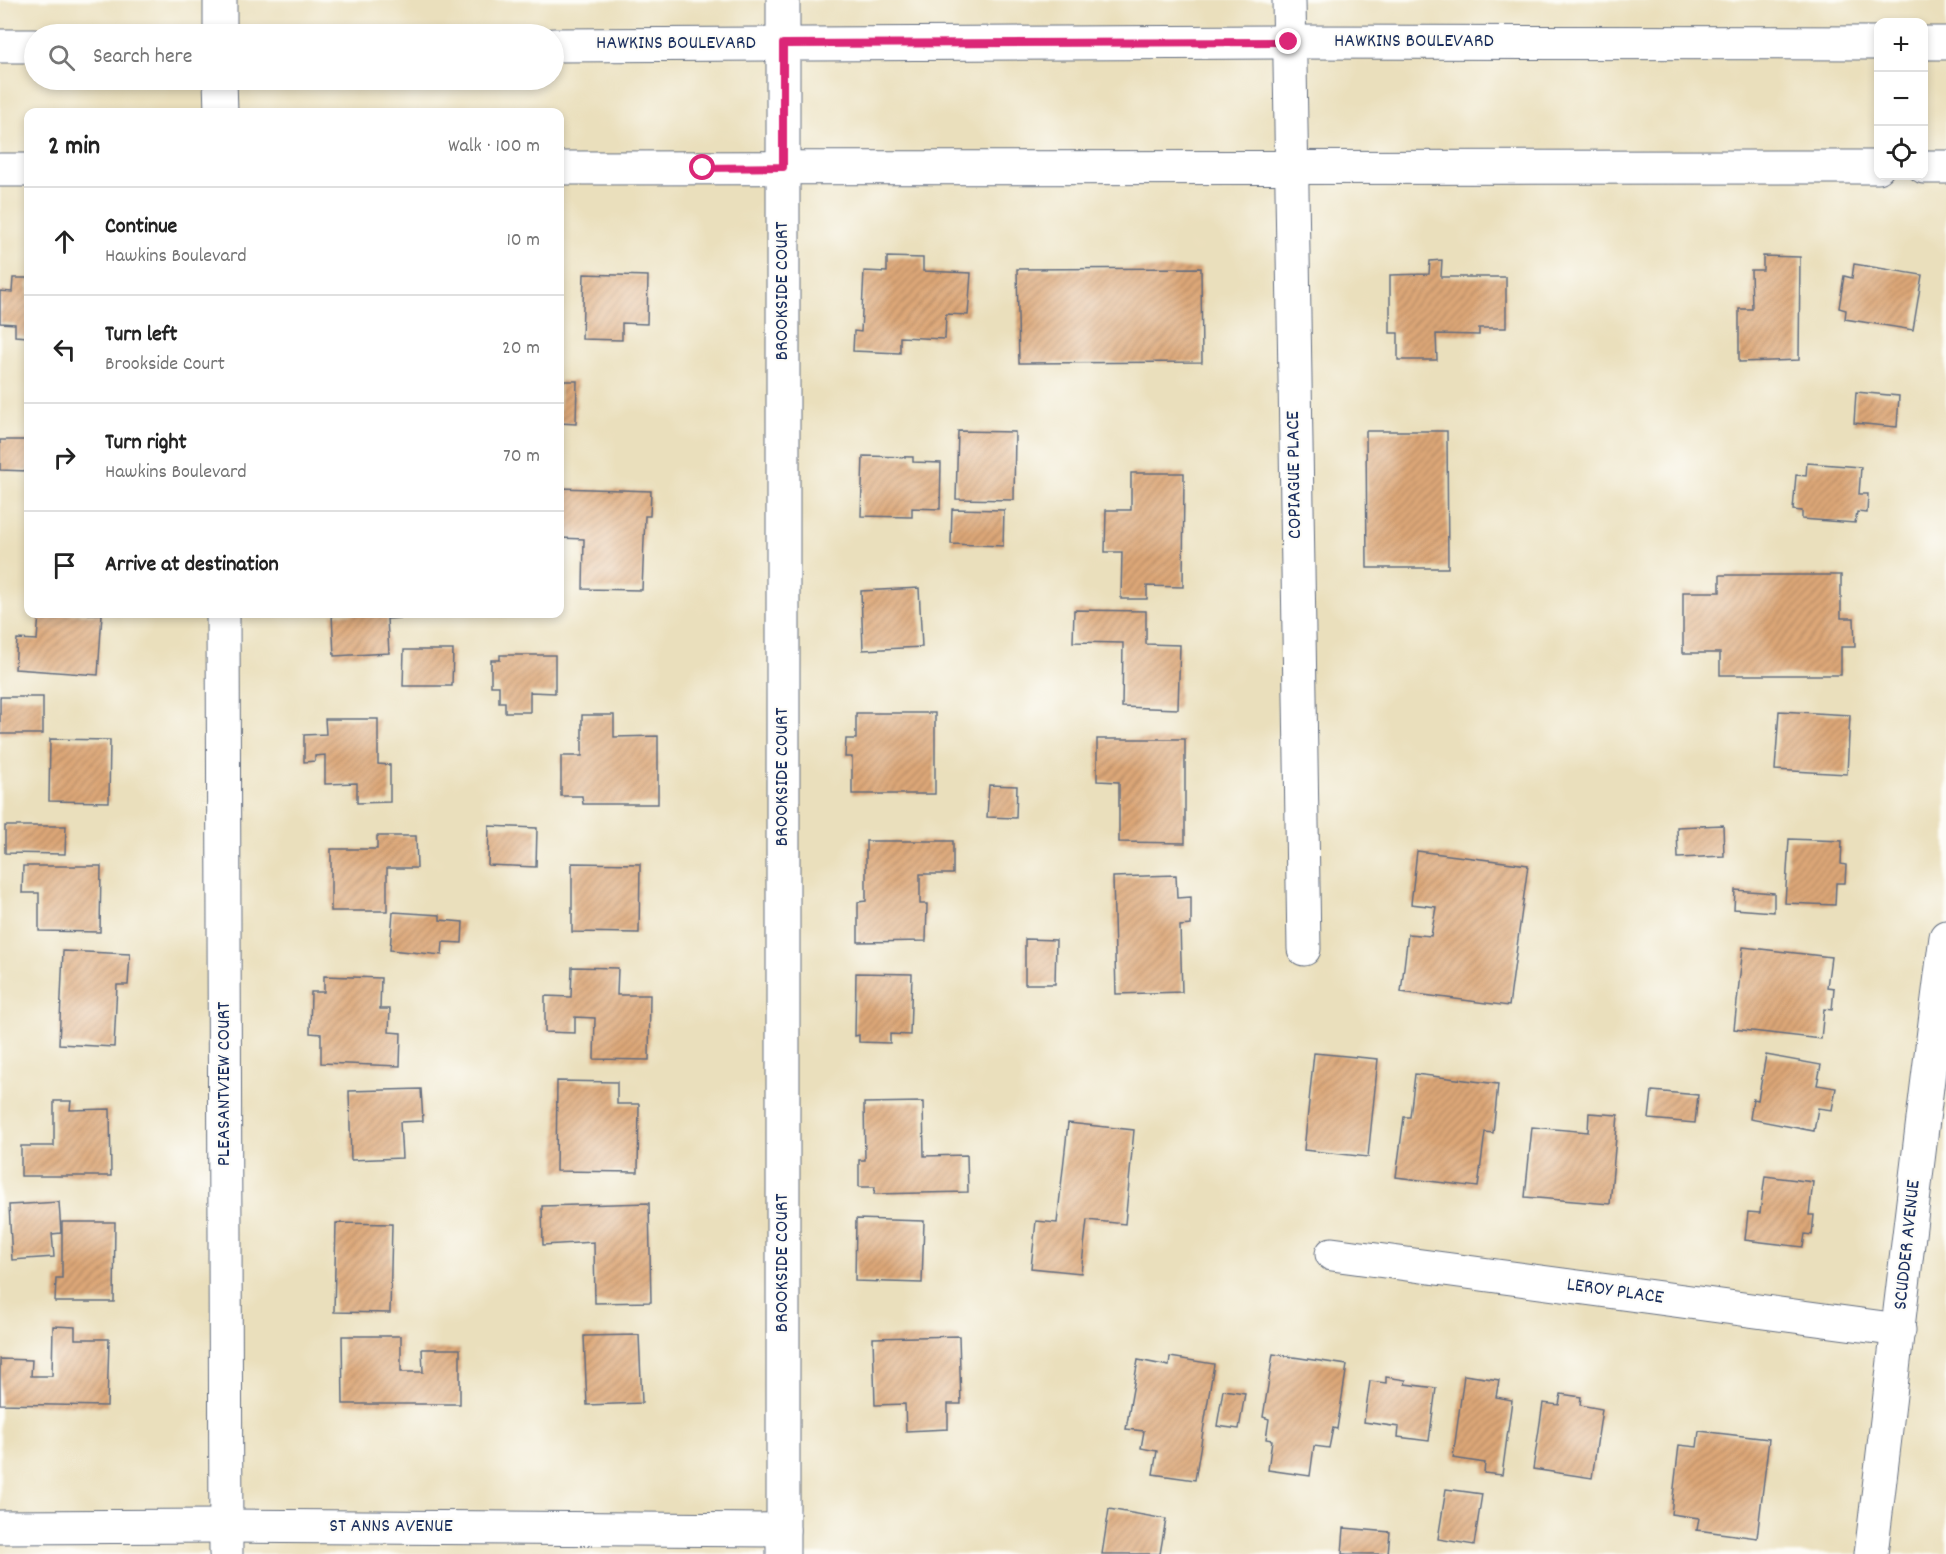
<!DOCTYPE html>
<meta charset="utf-8">
<style>
body{margin:0;font-family:Dekko,sans-serif;background:#f2f2f2;color:#222}
.controls{position:absolute;right:18px;top:18px;display:grid;overflow:hidden;border-radius:12px;box-shadow:0 3px 9px #0003}
.controls button{width:54px;height:54px;display:grid;place-items:center;padding:0;border:0;border-bottom:2px solid #e0e0e0;background:#fff;color:#222;font:30px sans-serif}
.stop{position:absolute;width:18px;height:18px;margin:-14px;border:4px solid #db2777;border-radius:50%;background:#fff}
.stop.end{background:#db2777;border-color:#fff;box-shadow:0 2px 6px #0008}
.list{margin:0;padding:0;list-style:none}
h2{display:flex;justify-content:space-between;align-items:center;height:78px;margin:0;padding:0 24px;font-size:26px}
h2 small{font-size:20px;font-weight:400;color:#767676}
.list li{display:grid;grid-template-columns:39px 1fr auto;gap:18px;align-items:center;box-sizing:border-box;height:108px;padding:0 24px;border-top:2px solid #e0e0e0}
.list b{display:block;font-size:22px;white-space:nowrap}
.list p{margin:0;font-size:20px;white-space:nowrap;color:#767676}
.list em{font-size:20px;font-style:normal;color:#767676}
.icon{flex:none;width:33px;height:33px;fill:none;stroke:currentColor;stroke-width:2;stroke-linecap:round;stroke-linejoin:round}
.map{position:relative;flex:none;width:1946px;height:1554px;overflow:hidden}
.search{position:absolute;background:#fff;box-shadow:0 3px 9px #0003;left:24px;top:24px;width:540px;height:66px;display:flex;align-items:center;gap:15px;box-sizing:border-box;padding:0 21px;border-radius:33px;color:#767676;font-size:22px}
.panel{position:absolute;background:#fff;box-shadow:0 3px 9px #0003;left:24px;top:108px;width:540px;height:510px;border-radius:12px}
.map>svg:first-child{display:block}
</style>
<div class="map">
<svg width="1946" height="1554" viewBox="0 0 1946 1554">
<defs>
<pattern id="building-hatch" width="6" height="6" patternUnits="userSpaceOnUse" patternTransform="scale(1.5)"><rect width="6" height="6" fill="#dda777"/><path d="M-1 1l2-2M0 6l6-6M5 7l2-2" fill="none" stroke="#b28865"/></pattern>
</defs>
<rect width="100%" height="100%" fill="#fdfcf7"/>
<filter id="ink" filterUnits="userSpaceOnUse"><feTurbulence type="fractalNoise" baseFrequency=".0167" numOctaves="2"/><feDisplacementMap in="SourceGraphic" scale="12" xChannelSelector="R" yChannelSelector="G"/><feConvolveMatrix kernelMatrix="1 2 1 2 8 2 1 2 1" color-interpolation-filters="sRGB"/></filter>
<filter id="wash" filterUnits="userSpaceOnUse"><feTurbulence type="fractalNoise" baseFrequency=".008" numOctaves="4" result="noise"/><feDisplacementMap in="SourceGraphic" scale="24" xChannelSelector="R" yChannelSelector="G"/><feGaussianBlur stdDeviation="1.35" result="paint"/><feColorMatrix in="noise" values="0 0 0 0 0 0 0 0 0 0 0 0 0 0 0 0 0 1.4 0 .05"/><feComposite in="paint" operator="in"/></filter>
<g filter="url(#wash)">
<rect width="100%" height="100%" fill="#eadfbc"/>
<g id="blocks">
<g fill="url(#building-hatch)">
<path d="M 1763,256 L 1800,257 L 1799,360 L 1739,362 L 1739,309 L 1752,309 L 1751,270 L 1763,270 Z"/>
<path d="M 887,257 L 923,258 L 923,271 L 971,273 L 968,315 L 946,314 L 945,339 L 900,337 L 900,353 L 853,351 L 854,331 L 861,332 L 864,271 L 887,272 Z"/>
<path d="M 1442,260 L 1441,277 L 1506,277 L 1506,328 L 1479,328 L 1479,335 L 1436,334 L 1437,360 L 1398,360 L 1398,333 L 1390,333 L 1390,275 L 1429,274 L 1430,261 Z"/>
<path d="M 1854,264 L 1922,275 L 1913,330 L 1845,319 L 1846,310 L 1839,308 L 1844,276 L 1852,278 Z"/>
<path d="M 1201,268 L 1202,362 L 1019,363 L 1017,269 Z"/>
<path d="M 584,274 L 648,276 L 647,324 L 622,323 L 622,340 L 582,339 Z"/>
<path d="M 13,278 L 28,278 L 28,337 L 15,336 L 15,324 L 0,323 L 0,291 L 12,292 Z"/>
<path d="M 560,381 L 577,381 L 576,424 L 560,423 Z"/>
<path d="M 1856,392 L 1899,396 L 1897,427 L 1854,423 Z"/>
<path d="M 958,431 L 1015,432 L 1014,500 L 956,499 Z"/>
<path d="M 1366,431 L 1447,431 L 1448,568 L 1367,568 Z"/>
<path d="M 0,440 L 28,440 L 28,471 L 0,470 Z"/>
<path d="M 863,456 L 913,457 L 913,462 L 941,463 L 940,509 L 912,508 L 912,517 L 861,516 Z"/>
<path d="M 1807,463 L 1861,467 L 1859,494 L 1868,494 L 1867,513 L 1857,512 L 1855,523 L 1802,519 L 1802,511 L 1793,510 L 1796,475 L 1806,476 Z"/>
<path d="M 1131,473 L 1184,473 L 1183,587 L 1147,586 L 1147,599 L 1121,599 L 1122,552 L 1105,552 L 1106,510 L 1131,510 Z"/>
<path d="M 560,488 L 651,491 L 650,516 L 645,516 L 642,590 L 583,589 L 584,539 L 560,538 Z"/>
<path d="M 952,509 L 1004,510 L 1003,546 L 951,544 Z"/>
<path d="M 1720,575 L 1841,575 L 1841,618 L 1854,618 L 1855,647 L 1841,647 L 1841,675 L 1720,675 L 1720,653 L 1683,653 L 1683,592 L 1720,592 Z"/>
<path d="M 919,588 L 922,647 L 863,650 L 861,591 Z"/>
<path d="M 1074,610 L 1146,611 L 1146,644 L 1180,645 L 1178,709 L 1122,707 L 1123,643 L 1073,642 Z"/>
<path d="M 39,614 L 102,614 L 98,675 L 15,669 L 17,639 L 37,640 Z"/>
<path d="M 332,614 L 416,614 L 416,617 L 387,619 L 389,653 L 334,656 Z"/>
<path d="M 404,650 L 453,650 L 452,686 L 403,686 Z"/>
<path d="M 500,655 L 555,655 L 555,693 L 530,692 L 530,712 L 505,712 L 505,702 L 499,702 L 499,686 L 491,686 L 491,660 L 500,660 Z"/>
<rect x="0" y="697" width="43" height="37"/>
<path d="M 1779,711 L 1850,715 L 1847,774 L 1775,770 Z"/>
<path d="M 856,713 L 935,713 L 935,794 L 852,794 L 852,757 L 845,757 L 846,739 L 856,739 Z"/>
<path d="M 582,715 L 614,715 L 614,737 L 658,736 L 658,804 L 583,804 L 582,796 L 561,796 L 561,756 L 582,756 Z"/>
<path d="M 325,719 L 378,719 L 378,764 L 390,765 L 390,802 L 357,803 L 357,783 L 325,784 L 325,755 L 315,756 L 315,761 L 304,762 L 304,735 L 326,734 Z"/>
<path d="M 50,739 L 110,740 L 109,802 L 49,801 Z"/>
<path d="M 1097,739 L 1185,739 L 1185,843 L 1119,842 L 1119,782 L 1097,781 Z"/>
<path d="M 989,785 L 1017,786 L 1016,818 L 987,817 Z"/>
<path d="M 1723,825 L 1724,856 L 1678,858 L 1677,827 Z"/>
<path d="M 5,826 L 66,826 L 65,854 L 5,853 Z"/>
<path d="M 489,826 L 537,828 L 536,867 L 488,865 Z"/>
<path d="M 377,836 L 416,836 L 417,868 L 387,868 L 387,911 L 331,911 L 331,849 L 377,849 Z"/>
<path d="M 1789,839 L 1842,841 L 1841,864 L 1846,865 L 1845,883 L 1836,883 L 1835,905 L 1785,903 Z"/>
<path d="M 866,841 L 953,841 L 953,874 L 920,874 L 920,904 L 927,904 L 926,941 L 858,942 L 858,902 L 866,901 Z"/>
<path d="M 1417,851 L 1528,865 L 1509,1006 L 1401,992 L 1408,934 L 1431,936 L 1436,907 L 1411,904 Z"/>
<path d="M 572,863 L 640,864 L 639,933 L 572,932 Z"/>
<path d="M 23,866 L 101,866 L 100,932 L 39,931 L 39,893 L 22,893 Z"/>
<path d="M 1176,875 L 1177,898 L 1191,897 L 1191,925 L 1180,926 L 1182,992 L 1116,994 L 1113,877 Z"/>
<path d="M 1735,890 L 1774,893 L 1774,912 L 1734,909 Z"/>
<path d="M 393,912 L 440,915 L 440,920 L 463,922 L 462,943 L 443,942 L 442,955 L 390,950 Z"/>
<path d="M 1025,939 L 1056,940 L 1055,984 L 1025,984 Z"/>
<path d="M 1743,947 L 1831,957 L 1827,987 L 1834,988 L 1832,1010 L 1824,1009 L 1821,1039 L 1734,1029 Z"/>
<path d="M 63,951 L 130,954 L 128,985 L 117,985 L 114,1047 L 59,1044 Z"/>
<path d="M 572,967 L 618,968 L 617,995 L 650,995 L 649,1060 L 594,1059 L 595,1018 L 575,1017 L 575,1033 L 545,1032 L 545,996 L 571,997 Z"/>
<path d="M 856,973 L 912,974 L 910,1035 L 890,1034 L 890,1043 L 859,1042 L 859,1035 L 855,1036 Z"/>
<path d="M 324,976 L 381,978 L 380,1009 L 390,1009 L 389,1032 L 401,1033 L 400,1066 L 321,1063 L 321,1034 L 310,1033 L 311,992 L 324,992 Z"/>
<path d="M 1314,1053 L 1378,1059 L 1368,1157 L 1304,1150 Z"/>
<path d="M 1766,1055 L 1821,1065 L 1817,1085 L 1836,1088 L 1832,1110 L 1818,1108 L 1814,1131 L 1750,1119 L 1753,1099 L 1758,1100 Z"/>
<path d="M 1415,1074 L 1498,1084 L 1493,1133 L 1485,1132 L 1478,1187 L 1396,1177 L 1404,1117 L 1410,1117 Z"/>
<path d="M 557,1081 L 617,1082 L 617,1104 L 639,1104 L 638,1172 L 556,1171 Z"/>
<path d="M 421,1089 L 423,1121 L 400,1122 L 402,1158 L 351,1160 L 349,1091 Z"/>
<path d="M 1652,1091 L 1698,1095 L 1695,1123 L 1649,1119 Z"/>
<path d="M 54,1101 L 71,1101 L 70,1110 L 110,1109 L 111,1176 L 21,1176 L 21,1146 L 54,1146 Z"/>
<path d="M 923,1102 L 924,1156 L 967,1155 L 968,1192 L 874,1194 L 875,1187 L 859,1187 L 859,1160 L 865,1160 L 864,1103 Z"/>
<path d="M 1589,1113 L 1618,1115 L 1610,1204 L 1525,1197 L 1532,1127 L 1588,1132 Z"/>
<path d="M 1068,1123 L 1134,1130 L 1125,1224 L 1087,1220 L 1081,1273 L 1031,1268 L 1036,1221 L 1057,1223 Z"/>
<path d="M 1765,1176 L 1813,1182 L 1809,1215 L 1814,1215 L 1812,1235 L 1805,1234 L 1803,1247 L 1745,1240 L 1748,1212 L 1760,1213 Z"/>
<path d="M 59,1202 L 61,1233 L 52,1234 L 54,1257 L 12,1260 L 9,1205 Z"/>
<path d="M 649,1203 L 651,1302 L 595,1303 L 594,1242 L 543,1245 L 542,1206 Z"/>
<path d="M 856,1219 L 924,1221 L 922,1283 L 855,1281 Z"/>
<path d="M 62,1222 L 115,1222 L 114,1302 L 55,1302 L 56,1278 L 62,1278 Z"/>
<path d="M 336,1223 L 392,1224 L 390,1313 L 334,1312 Z"/>
<path d="M 53,1326 L 75,1327 L 75,1339 L 109,1339 L 107,1406 L 0,1404 L 0,1359 L 32,1360 L 31,1376 L 52,1376 Z"/>
<path d="M 639,1335 L 642,1403 L 587,1405 L 584,1336 Z"/>
<path d="M 342,1336 L 401,1336 L 401,1372 L 423,1372 L 422,1349 L 460,1349 L 460,1404 L 343,1404 Z"/>
<path d="M 959,1336 L 961,1404 L 948,1404 L 948,1429 L 906,1431 L 905,1404 L 875,1405 L 873,1338 Z"/>
<path d="M 1273,1354 L 1347,1365 L 1337,1429 L 1333,1428 L 1329,1448 L 1314,1446 L 1310,1476 L 1268,1470 L 1272,1440 L 1266,1439 L 1269,1419 L 1263,1417 Z"/>
<path d="M 1170,1357 L 1214,1364 L 1195,1480 L 1153,1474 L 1157,1451 L 1141,1448 L 1144,1431 L 1126,1429 L 1138,1360 L 1169,1366 Z"/>
<path d="M 1464,1375 L 1499,1380 L 1496,1397 L 1512,1400 L 1502,1475 L 1484,1473 L 1485,1463 L 1453,1458 Z"/>
<path d="M 1386,1377 L 1406,1380 L 1405,1384 L 1436,1388 L 1429,1441 L 1398,1437 L 1399,1427 L 1364,1422 L 1370,1381 L 1386,1383 Z"/>
<path d="M 1223,1390 L 1245,1393 L 1239,1429 L 1217,1426 Z"/>
<path d="M 1561,1394 L 1581,1397 L 1580,1405 L 1602,1409 L 1592,1478 L 1533,1469 L 1543,1403 L 1559,1405 Z"/>
<path d="M 1699,1431 L 1769,1439 L 1757,1538 L 1697,1530 L 1699,1518 L 1671,1514 L 1679,1445 L 1697,1447 Z"/>
<path d="M 1446,1489 L 1482,1494 L 1474,1545 L 1438,1539 Z"/>
<path d="M 1109,1509 L 1166,1519 L 1160,1554 L 1102,1554 Z"/>
<path d="M 1344,1528 L 1390,1532 L 1388,1554 L 1342,1554 Z"/>
</g>
</g>
</g>
<g filter="url(#ink)">
<use href="#blocks" fill-opacity="0" stroke="#636d7f" stroke-width="1.5"/>
<g fill="none" stroke-linecap="round" stroke-linejoin="round">
<g stroke="#636d7f" stroke-width="35">
<g id="minor">
<path d="M 1289,0 L 1304,949"/>
<path d="M 220,34 L 220,0"/>
<path d="M 1924,43 L 1946,43"/>
<path d="M 554,45 L 1289,42 L 1878,43"/>
<path d="M 0,46 L 34,46"/>
<path d="M 220,80 L 221,112"/>
<path d="M 1924,167 L 1946,167"/>
<path d="M 560,168 L 1878,167"/>
<path d="M 0,170 L 28,170"/>
<path d="M 223,614 L 226,1554"/>
<path d="M 1332,1254 L 1899,1330"/>
<path d="M 0,1527 L 226,1526 L 783,1530"/>
<path d="M 783,1554 L 783,0"/>
<path d="M 1871,1554 C 1896,1348 1919,1142 1946,937"/>
</g>
</g>
<use href="#minor" stroke="#fff" stroke-width="33"/>
</g>
</g>
<g fill="none" stroke-linecap="round" stroke-linejoin="round" filter="url(#ink)">
<path stroke="#db2777" stroke-width="8" d="M 703,168 L 783,167 L 783,44 L 1289,42"/>
</g>
<g text-anchor="middle" dominant-baseline="central" stroke-width="4.5" stroke-linejoin="round" paint-order="stroke">
<g font-size="20" fill="#1b2f5e" stroke="#fdfcf7">
<text x="1414" y="42">HAWKINS BOULEVARD</text>
<text x="676" y="44">HAWKINS BOULEVARD</text>
<text transform="translate(783 291) rotate(-90)">BROOKSIDE COURT</text>
<text transform="translate(1295 475) rotate(-91)">COPIAGUE PLACE</text>
<text transform="translate(783 777) rotate(-90)">BROOKSIDE COURT</text>
<text transform="translate(225 1084) rotate(-90)">PLEASANTVIEW COURT</text>
<text transform="translate(1908 1245) rotate(-84)">SCUDDER AVENUE</text>
<text transform="translate(783 1263) rotate(-90)">BROOKSIDE COURT</text>
<text transform="translate(1615 1292) rotate(8)">LEROY PLACE</text>
<text x="391" y="1527">ST ANNS AVENUE</text>
</g>
</g>
</svg>
<div class="controls">
<button>+</button>
<button>−</button>
<button><svg class="icon" aria-label="locate" viewBox="0 0 24 24"><circle cx="12" cy="12" r="6"/><path d="M12 2v4M12 18v4M2 12h4M18 12h4"/></svg></button>
</div>
<div class="stop" style="left:703px;top:168px"></div>
<div class="stop end" style="left:1289px;top:42px"></div>
<div class="search"><svg class="icon" aria-label="search" viewBox="0 0 24 24"><circle cx="10" cy="10" r="6"/><path d="M15 15l6 6"/></svg>Search here</div>
<section class="panel">
<h2>2 min<small>Walk · 100 m</small></h2>
<ul class="list">
<li><svg class="icon" aria-label="ahead" viewBox="0 0 24 24"><path d="M12 20V5M6 11l6-6 6 6"/></svg><div><b>Continue</b><p>Hawkins Boulevard</p></div><em>10 m</em></li>
<li><svg class="icon" aria-label="left" viewBox="0 0 24 24"><path d="M17 20v-9H6M10 6l-5 5 5 5"/></svg><div><b>Turn left</b><p>Brookside Court</p></div><em>20 m</em></li>
<li><svg class="icon" aria-label="right" viewBox="0 0 24 24"><path d="M7 20v-9h11M14 6l5 5-5 5"/></svg><div><b>Turn right</b><p>Hawkins Boulevard</p></div><em>70 m</em></li>
<li><svg class="icon" aria-label="arrive" viewBox="0 0 24 24"><path d="M6 21V4h12l-3 4 3 4H6"/></svg><div><b>Arrive at destination</b></div></li>
</ul>
</section>
</div>
